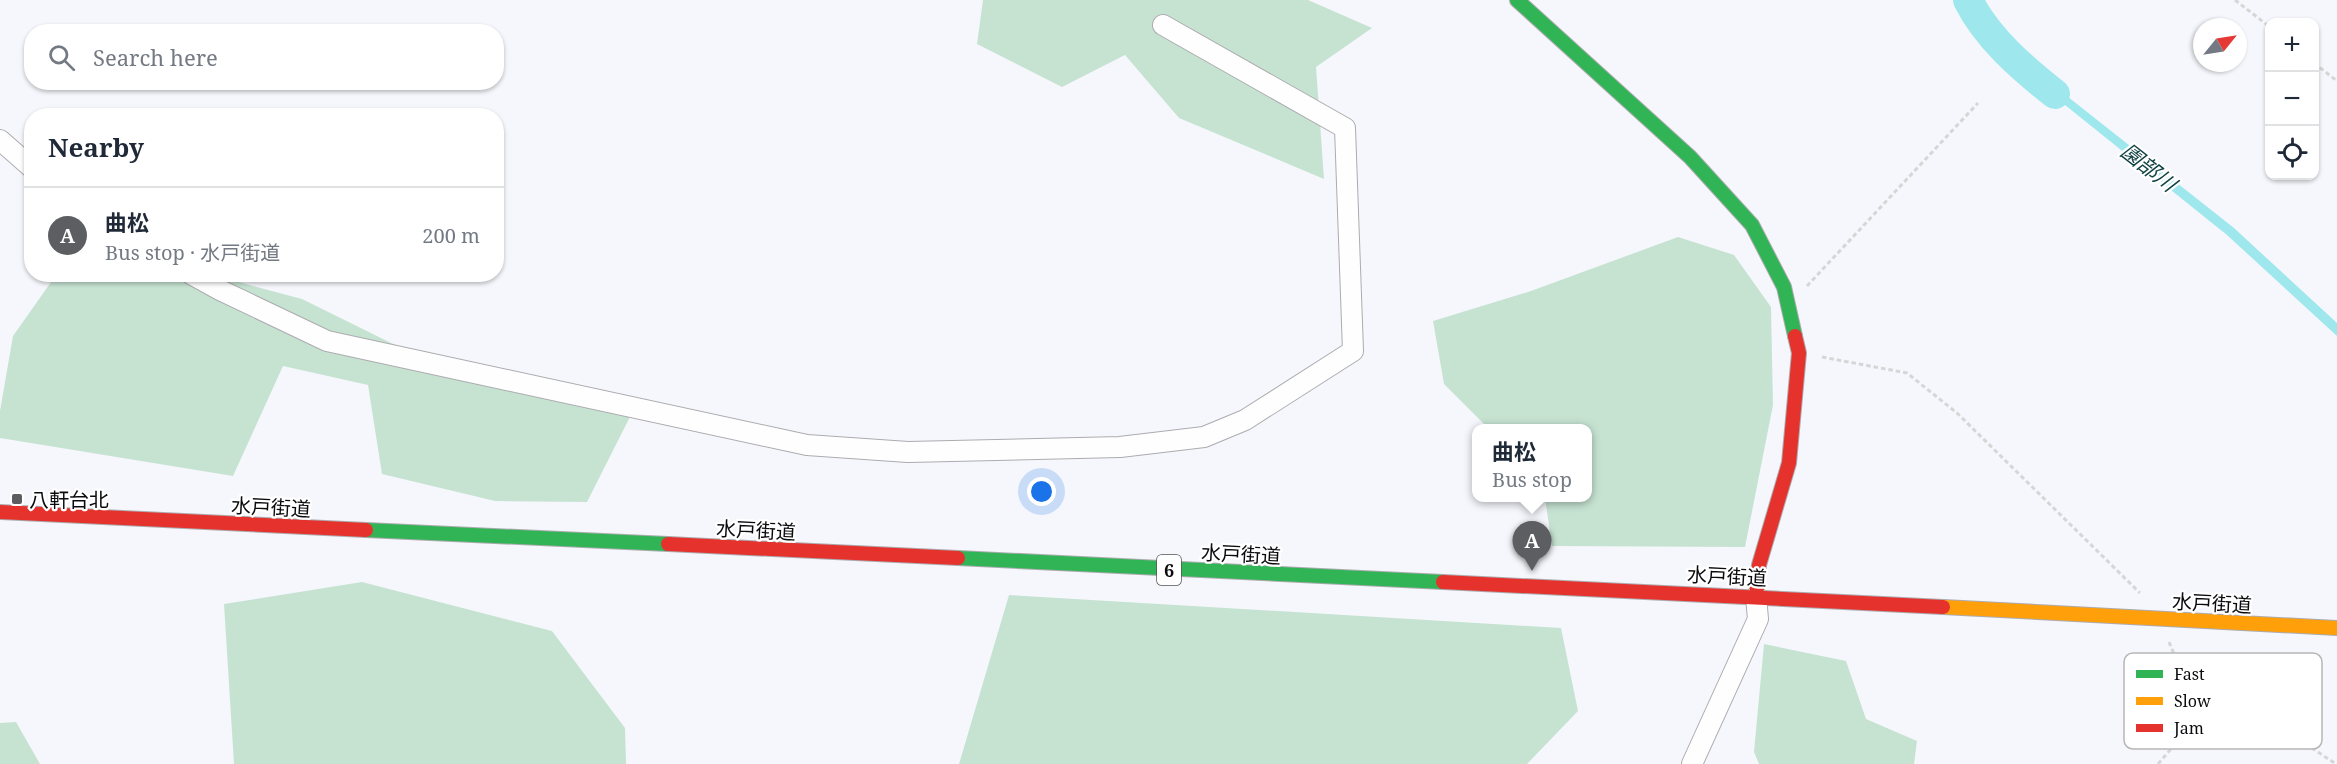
<!DOCTYPE html>
<meta charset="utf-8">
<style>
body{margin:0;font-family:"Noto Serif","Noto Sans JP",serif;background:#f2f2f3;color:#1f2937}
.controls{position:absolute;right:18px;top:18px;display:grid;overflow:hidden;border-radius:12px;box-shadow:0 2px 4px #0004}
.controls button{width:54px;height:54px;display:grid;place-items:center;padding:0;border:0;border-bottom:2px solid #e0e1e3;background:#fff;color:#1f2937;font:30px sans-serif}
.compass{position:absolute;left:2193px;top:18px;width:54px;height:54px;border-radius:50%;background:#fff;box-shadow:0 2px 4px #0004;rotate:60deg}
.you{position:absolute;left:1042px;top:492px;width:21px;height:21px;margin:-15px;border:4px solid #fff;border-radius:50%;background:#1a73e8;box-shadow:0 0 0 9px #1a73e833}
.badge{display:grid;place-items:center;width:39px;height:39px;border-radius:50%;background:#5d5e61;color:#fff;font-size:20px;font-weight:700}
.pin{position:absolute;translate:-50% -50px;filter:drop-shadow(0 2px 3px #0008)}
.pin::after{content:'';position:absolute;top:32px;width:21px;height:18px;background:inherit;clip-path:polygon(0 0,100% 0,50% 100%)}
.popup{position:absolute;left:1472px;top:424px;width:120px;height:78px;box-sizing:border-box;display:grid;place-content:center;border-radius:12px;background:#fff;filter:drop-shadow(0 2px 4px #0005);font-size:20px;white-space:nowrap;color:#747a83}
.popup b{font-size:22px;color:#1f2937}
.popup::after{content:'';position:absolute;left:50%;top:100%;margin-left:-12px;border:12px solid transparent;border-top-color:#fff}
.list{margin:0;padding:0;list-style:none}
h2{display:flex;justify-content:space-between;align-items:center;height:78px;margin:0;padding:0 24px;font-size:26px}
h2 small{font-size:20px;font-weight:400;color:#747a83}
.list li{display:grid;grid-template-columns:39px 1fr auto;gap:18px;align-items:center;box-sizing:border-box;height:96px;padding:0 24px;border-top:2px solid #e0e1e3}
.list b{display:block;font-size:22px;white-space:nowrap}
.list p{margin:0;font-size:20px;white-space:nowrap;color:#747a83}
.list em{font-size:20px;font-style:normal;color:#747a83}
.icon{flex:none;width:33px;height:33px;fill:none;stroke:currentColor;stroke-width:2;stroke-linecap:round;stroke-linejoin:round}
.map{position:relative;flex:none;width:2337px;height:764px;overflow:hidden}
.search{position:absolute;background:#fff;box-shadow:0 2px 4px #0004;left:24px;top:24px;width:480px;height:66px;display:flex;align-items:center;gap:15px;box-sizing:border-box;padding:0 21px;border-radius:24px;color:#747a83;font-size:22px}
.panel{position:absolute;background:#fff;box-shadow:0 2px 4px #0004;left:24px;top:108px;width:480px;height:174px;border-radius:24px}
.map>svg:first-child{display:block}
</style>
<div class="map">
<svg width="2337" height="764" viewBox="0 0 2337 764">
<rect width="100%" height="100%" fill="#f6f7fc"/>
<g fill="#c6e3d2">
<path d="M 983,0 L 1308,0 L 1372,28 L 1316,67 L 1324,179 L 1179,118 L 1125,55 L 1062,87 L 977,44 Z"/>
<path d="M 1678,237 L 1734,255 L 1771,307 L 1773,405 L 1745,547 L 1552,546 L 1545,498 L 1588,498 L 1588,428 L 1488,428 L 1444,384 L 1433,321 L 1531,291 Z"/>
<path d="M 56,275 L 212,275 L 302,299 L 460,377 L 636,405 L 587,502 L 495,501 L 382,474 L 368,385 L 283,366 L 233,476 L 0,438 L 0,411 L 13,336 Z"/>
<path d="M 362,582 L 552,631 L 625,728 L 626,764 L 234,764 L 224,604 Z"/>
<path d="M 1009,595 L 1561,628 L 1578,711 L 1527,764 L 959,764 Z"/>
<path d="M 1764,644 L 1846,661 L 1866,719 L 1917,741 L 1914,764 L 1759,764 L 1754,752 Z"/>
<path d="M 16,722 L 40,764 L 0,764 L 0,723 Z"/>
</g>
<path fill="#9ee7ed" d="M 2020,59 L 2234,228 L 2337,323 L 2337,336 L 2227,235 L 2024,72 Z"/>
<g fill="none" stroke-linecap="round" stroke-linejoin="round">
<path stroke="#9ee7ed" stroke-width="30" d="M 1968,0 C 1987,38 2022,68 2055,94"/>
<g stroke="#acacb0" stroke-width="22">
<g id="street">
<path d="M 0,140 L 32,168"/>
<path d="M 191,274 L 220,290 L 327,341 L 807,445 L 908,452 L 1120,447 L 1204,437 L 1245,420 L 1353,351 L 1345,128 L 1163,25"/>
<path d="M 1692,764 L 1758,619 L 1756,597"/>
</g>
</g>
<g stroke="#acacb0" stroke-width="16">
<g id="fast">
<path d="M 1517,0 L 1690,157 L 1752,225 L 1784,287 L 1795,336"/>
<path d="M 366,530 L 668,544"/>
<path d="M 958,558 L 1443,582"/>
</g>
</g>
<g stroke="#acacb0" stroke-width="16">
<path id="slow" d="M 1943,607 L 2337,628"/>
</g>
<g stroke="#acacb0" stroke-width="16">
<g id="jam">
<path d="M 0,512 L 366,530"/>
<path d="M 668,544 L 958,558"/>
<path d="M 1443,582 L 1943,607"/>
<path d="M 1756,597 L 1759,565 L 1789,463 L 1799,353 L 1795,336"/>
</g>
</g>
<g stroke="#d6d6d7" stroke-width="3" stroke-dasharray="4.5 3" stroke-linecap="butt">
<path d="M 2235,0 L 2270,27"/>
<path d="M 2314,63 L 2337,81"/>
<path d="M 1807,286 L 1978,103"/>
<path d="M 1822,357 L 1907,373 L 1957,413 L 2140,593"/>
<path d="M 2169,642 L 2174,654 L 2207,672 L 2220,692"/>
<path d="M 2158,764 L 2220,692 L 2256,711 L 2336,764"/>
</g>
<use href="#street" stroke="#fefeff" stroke-width="20"/>
<use href="#fast" stroke="#30b455" stroke-width="14"/>
<use href="#slow" stroke="#ff9f0a" stroke-width="14"/>
<use href="#jam" stroke="#e5322d" stroke-width="14"/>
</g>
<rect fill="#5d5e61" stroke="#fff" stroke-width="2" x="11" y="493" width="12" height="12" rx="3"/>
<g text-anchor="middle" dominant-baseline="central" stroke-width="4.5" stroke-linejoin="round" paint-order="stroke">
<rect fill="#fff" stroke="#545456" stroke-width="1.5" x="1157" y="555" width="24" height="30" rx="4.5"/>
<g font-size="18" font-weight="bold" fill="#0b0b0e">
<text x="1169" y="570">6</text>
</g>
<g font-size="20" fill="#0b0b0e" stroke="#fff" text-anchor="start">
<text x="29" y="499">八軒台北</text>
</g>
<g font-size="20" fill="#0b0b0e" stroke="#fff">
<text transform="translate(271 507) rotate(3)">水戸街道</text>
<text transform="translate(756 530) rotate(3)">水戸街道</text>
<text transform="translate(1241 554) rotate(3)">水戸街道</text>
<text transform="translate(1727 576) rotate(3)">水戸街道</text>
<text transform="translate(2212 603) rotate(3)">水戸街道</text>
</g>
<g font-size="21" font-style="italic" fill="#124245" stroke="#fff">
<text transform="translate(2149 167) rotate(38)">園部川</text>
</g>
</g>
<rect x="2124" y="653" width="198" height="96" rx="9" fill="#fff" stroke="#b6b6b7" stroke-width="1.5"/>
<rect x="2136" y="670" width="27" height="8" fill="#30b455"/>
<rect x="2136" y="697" width="27" height="8" fill="#ff9f0a"/>
<rect x="2136" y="724" width="27" height="8" fill="#e5322d"/>
<g font-size="16" fill="#0b0b0e">
<text x="2174" y="680">Fast</text>
<text x="2174" y="707">Slow</text>
<text x="2174" y="734">Jam</text>
</g>
</svg>
<div class="controls">
<button>+</button>
<button>−</button>
<button><svg class="icon" aria-label="locate" viewBox="0 0 24 24"><circle cx="12" cy="12" r="6"/><path d="M12 2v4M12 18v4M2 12h4M18 12h4"/></svg></button>
</div>
<svg class="compass" viewBox="-18 -18 36 36"><path d="M0-13l5 13h-10z" fill="#e53935"/><path d="M0 13l5-13h-10z" fill="#747a83"/></svg>
<div class="you"></div>
<div class="pin badge" style="left:1532px;top:571px">A</div>
<div class="popup"><b>曲松</b>Bus stop</div>
<div class="search"><svg class="icon" aria-label="search" viewBox="0 0 24 24"><circle cx="10" cy="10" r="6"/><path d="M15 15l6 6"/></svg>Search here</div>
<section class="panel">
<h2>Nearby<small></small></h2>
<ul class="list">
<li><span class="badge">A</span><div><b>曲松</b><p>Bus stop · 水戸街道</p></div><em>200 m</em></li>
</ul>
</section>
</div>
